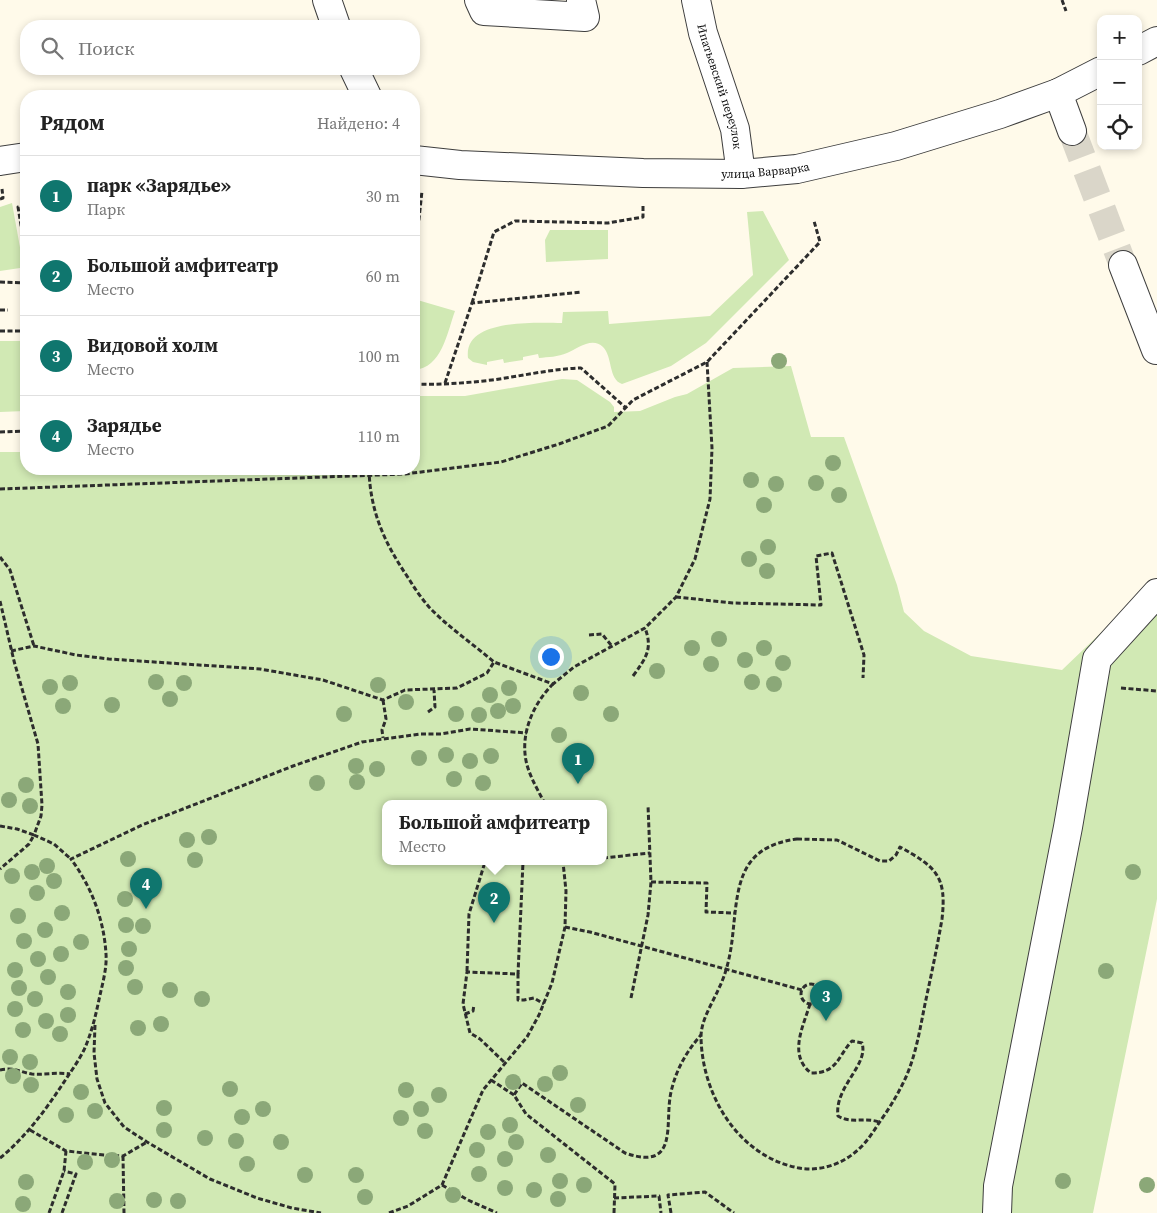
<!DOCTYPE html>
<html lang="ru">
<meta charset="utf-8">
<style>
body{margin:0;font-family:"Source Serif 4",serif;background:#f6f6f6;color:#222}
.controls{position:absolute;right:15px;top:15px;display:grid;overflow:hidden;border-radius:10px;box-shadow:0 2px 8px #0003}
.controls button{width:45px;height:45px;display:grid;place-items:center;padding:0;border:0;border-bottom:1px solid #e0e0e0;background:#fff;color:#222;font:25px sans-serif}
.you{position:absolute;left:550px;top:656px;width:18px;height:18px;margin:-12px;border:4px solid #fff;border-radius:50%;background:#1a73e8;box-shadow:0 0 0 8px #1a73e833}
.badge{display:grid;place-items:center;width:32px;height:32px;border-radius:50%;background:#0f766e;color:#fff;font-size:16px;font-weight:700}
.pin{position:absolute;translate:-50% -41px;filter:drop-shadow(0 1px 2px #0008)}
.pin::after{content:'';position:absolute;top:26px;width:18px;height:15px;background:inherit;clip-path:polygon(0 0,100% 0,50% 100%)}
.popup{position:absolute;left:382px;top:800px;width:225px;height:65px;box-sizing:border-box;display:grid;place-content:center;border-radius:10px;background:#fff;filter:drop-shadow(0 1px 4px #0005);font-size:16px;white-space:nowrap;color:#767676}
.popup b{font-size:19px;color:#222}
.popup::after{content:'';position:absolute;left:50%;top:100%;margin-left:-10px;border:10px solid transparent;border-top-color:#fff}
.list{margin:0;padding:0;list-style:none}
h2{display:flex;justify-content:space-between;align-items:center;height:65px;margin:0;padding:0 20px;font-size:21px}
h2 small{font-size:16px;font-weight:400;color:#767676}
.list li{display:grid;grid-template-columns:32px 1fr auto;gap:15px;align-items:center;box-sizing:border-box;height:80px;padding:0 20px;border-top:1px solid #e0e0e0}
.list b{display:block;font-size:19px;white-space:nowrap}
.list p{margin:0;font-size:16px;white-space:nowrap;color:#767676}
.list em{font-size:16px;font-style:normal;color:#767676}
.icon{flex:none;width:28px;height:28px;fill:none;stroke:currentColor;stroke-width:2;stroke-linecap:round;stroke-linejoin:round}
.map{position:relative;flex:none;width:1157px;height:1213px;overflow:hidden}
.search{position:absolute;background:#fff;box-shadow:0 2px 8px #0003;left:20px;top:20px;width:400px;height:55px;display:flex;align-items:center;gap:12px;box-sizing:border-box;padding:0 18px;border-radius:20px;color:#767676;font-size:19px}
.panel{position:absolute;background:#fff;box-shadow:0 2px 8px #0003;left:20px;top:90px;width:400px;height:385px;border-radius:20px}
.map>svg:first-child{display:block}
</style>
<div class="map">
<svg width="1157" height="1213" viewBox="0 0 1157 1213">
<rect width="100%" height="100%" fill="#fffaea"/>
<g fill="#d1e9b4" fill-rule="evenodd">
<path d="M 12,203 L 23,264 L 20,268 L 0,271 L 0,207 Z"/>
<path d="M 763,211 L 789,260 L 706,343 L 671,366 L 622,384 C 608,379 613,357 603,347 C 592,336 577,349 567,353 C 558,357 548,357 539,358 L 538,354 L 523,357 L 523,360 L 504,363 L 503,359 L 487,362 L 487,365 L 473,362 L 468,358 C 463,318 536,323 562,323 L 563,312 L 608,311 L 609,324 L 710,316 L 753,275 L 747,212 Z"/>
<path d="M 550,230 L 608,230 L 608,259 L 546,262 L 545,240 Z"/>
<path d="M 414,299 L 455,311 C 447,333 442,368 414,370 Z"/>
<path d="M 0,341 L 21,341 L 26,344 L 25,411 L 0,412 Z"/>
<path d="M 791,366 L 811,437 L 844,437 L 897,585 L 904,612 L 924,631 L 971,656 L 1062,670 L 1157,579 L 1157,899 L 1093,1213 L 0,1213 L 0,452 L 26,452 L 26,469 L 414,469 L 414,396 L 465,396 L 562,379 L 577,380 L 610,402 L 614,407 L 614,412 L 640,411 L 675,397 L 687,394 L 733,368 ZM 385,804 L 603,804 L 603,862 L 385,862 Z"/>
</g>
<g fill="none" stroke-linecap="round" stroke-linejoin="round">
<path stroke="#dad6c9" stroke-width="28" stroke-dasharray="28 14" stroke-linecap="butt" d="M 1072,131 L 1123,265"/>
<g stroke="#3e3e3e" stroke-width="30">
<g id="minor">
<path d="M 327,0 L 336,26"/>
<path d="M 479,0 L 484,11 L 585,17 L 581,0"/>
<path id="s1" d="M 696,0 L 703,33 L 735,129 L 741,174"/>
<path d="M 1138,51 L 1157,41"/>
<path d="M 354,69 L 367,96"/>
<path d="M 1058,93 L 1072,131"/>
<path id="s2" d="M 414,160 L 460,165 L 643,173 L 741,174 L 797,169 L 896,146 L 1000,114 L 1058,93 L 1101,71"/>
<path d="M 0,161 L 26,157"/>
<path d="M 1123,265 L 1156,350"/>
<path d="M 997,1213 L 998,1186 L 1068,827 L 1097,659 L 1157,593"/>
</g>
</g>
<g stroke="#2d2d2d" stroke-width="3" stroke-dasharray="5 2.5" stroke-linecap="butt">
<path d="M 1062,0 L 1066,11"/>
<path d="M 0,199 L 3,198 L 2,189"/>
<path d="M 26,206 L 18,207 L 26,255"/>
<path d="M 414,265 L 422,191"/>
<path d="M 0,282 L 26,283"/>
<path d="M 472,303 L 494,232 L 515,221 L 608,223 L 643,217 L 643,204"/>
<path d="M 0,310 L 8,310"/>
<path d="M 0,331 L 26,331"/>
<path d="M 445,383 L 472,303 L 581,292"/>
<path d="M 414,384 C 440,385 466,383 492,380 C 522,376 551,369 581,368 L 626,408"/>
<path d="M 0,432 L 26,431"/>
<path d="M 369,469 C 370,512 385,544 409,579 C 415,589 422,599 429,607 C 448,627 473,644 494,662"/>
<path d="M 0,489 L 405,474 L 501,462 L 559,444 L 608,426 L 633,400 L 707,362 L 820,242 L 814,221"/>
<path d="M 0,557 L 10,570 L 34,646"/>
<path d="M 676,597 L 733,603 L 821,605 L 816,556 L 832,553 L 864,655 L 863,678"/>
<path d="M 0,601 L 14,661 L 38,744 L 42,805 L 41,816 L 34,835 L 54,844 L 71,859"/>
<path d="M 589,635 L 602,634 L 611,645"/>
<path d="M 11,651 L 34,646 L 76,655 L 109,659 L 260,669 L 323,680 L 383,700 L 405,690 L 457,688 L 487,673 L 494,662 L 553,684 L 574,667 L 645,628 L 676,597 L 695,559 L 710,499 L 712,448 L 707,362"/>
<path d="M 633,676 C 646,658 653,649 645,628"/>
<path d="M 1121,688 L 1157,691"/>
<path d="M 383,700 L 386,719 L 382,730 L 383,738"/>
<path d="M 428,712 L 435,707 L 434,690"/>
<path d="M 545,804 C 539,792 531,779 527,765 C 519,735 533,704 553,684"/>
<path d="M 0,826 L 17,829 L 34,835 L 29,844 L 0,869"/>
<path d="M 797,839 L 837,840 L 880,861 L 889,861 L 896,855 L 900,847 C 936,867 947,876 942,919 C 937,948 931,976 925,1004 C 920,1029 916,1054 906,1077 C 899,1092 891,1106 881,1120 C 875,1129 869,1139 861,1147 C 845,1163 822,1172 799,1168 C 739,1157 702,1096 701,1037 C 701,1020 712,1004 719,988 C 726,974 730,957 732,941 C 738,891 735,847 797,839 Z"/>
<path d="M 603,858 L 650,853"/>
<path d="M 511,862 L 523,862 L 518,974"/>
<path d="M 563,863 L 572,862"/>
<path d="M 651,882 L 707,883 L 706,912 L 734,913"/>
<path d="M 565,927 L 590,932 L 802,990"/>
<path d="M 467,971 L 469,914 L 485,862"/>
<circle cx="811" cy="994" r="10"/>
<path d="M 631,998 L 648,915 L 651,882 L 648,805"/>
<path d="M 810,1004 C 803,1027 788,1055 811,1073 C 838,1073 837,1057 852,1041 L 862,1043 C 869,1065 834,1087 838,1116 C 851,1124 865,1117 879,1122"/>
<path d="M 465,1014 L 473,1011 L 474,1005"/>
<path d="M 95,1025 L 94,1053 L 97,1079 L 105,1103 L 124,1127 L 147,1142 L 210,1179 L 257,1198 L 292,1208 L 321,1213"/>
<path d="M 504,1062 L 480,1039 L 470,1033 L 463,1004 L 467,972 L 518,974 L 518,1000 L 524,1000 L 534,998 L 544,1004"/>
<path d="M 0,1070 C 16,1067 19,1072 32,1074 C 45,1075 57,1072 70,1074"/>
<path d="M 491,1080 L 514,1095"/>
<path d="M 30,1130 L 66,1151 L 104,1155 L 123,1156 L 147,1142"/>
<path d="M 123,1156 L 124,1213"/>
<path d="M 0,1158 C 27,1136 47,1108 66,1079 C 72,1070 79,1060 84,1050 C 92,1032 96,1014 100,995 C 103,982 107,967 106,954 C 104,919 91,886 71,859 L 142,825 L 293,766 L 362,742 L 420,734 L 441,734 L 470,729 L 527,733"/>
<path d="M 442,1185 L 468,1200 L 497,1213"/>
<path d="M 614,1198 L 659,1196 L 661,1213"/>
<path d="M 49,1213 L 64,1171 L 66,1151"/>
<path d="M 62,1213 L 76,1174 L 64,1171"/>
<path d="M 389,1213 L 408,1206 L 442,1185 L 483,1090 L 527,1037 L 539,1015 L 552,983 L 565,927 L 566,891 L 563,862"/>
<path d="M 614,1213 L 615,1184 L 526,1114 L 514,1095 L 522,1083 L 625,1153 C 680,1172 664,1123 671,1092 C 676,1070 686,1052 701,1035"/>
<path d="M 671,1213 L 668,1195 L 705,1192 L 734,1213"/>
</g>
<use href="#minor" stroke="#fff" stroke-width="28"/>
</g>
<g fill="#8ba878">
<circle cx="779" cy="361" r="8"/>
<circle cx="833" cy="463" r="8"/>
<circle cx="751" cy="480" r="8"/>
<circle cx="816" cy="483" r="8"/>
<circle cx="776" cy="484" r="8"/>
<circle cx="839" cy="495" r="8"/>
<circle cx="764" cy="505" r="8"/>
<circle cx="768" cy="547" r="8"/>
<circle cx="749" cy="559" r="8"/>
<circle cx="767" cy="571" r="8"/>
<circle cx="719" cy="639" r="8"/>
<circle cx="692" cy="648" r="8"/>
<circle cx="764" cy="648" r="8"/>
<circle cx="745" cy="660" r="8"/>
<circle cx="783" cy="663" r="8"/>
<circle cx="711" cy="664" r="8"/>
<circle cx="657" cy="671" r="8"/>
<circle cx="156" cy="682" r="8"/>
<circle cx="752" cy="682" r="8"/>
<circle cx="70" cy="683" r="8"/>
<circle cx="184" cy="683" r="8"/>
<circle cx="774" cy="684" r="8"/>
<circle cx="378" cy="685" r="8"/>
<circle cx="50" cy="687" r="8"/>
<circle cx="509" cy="688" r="8"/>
<circle cx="581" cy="693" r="8"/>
<circle cx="490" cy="695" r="8"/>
<circle cx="170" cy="699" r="8"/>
<circle cx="406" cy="702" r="8"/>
<circle cx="112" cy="705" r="8"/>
<circle cx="63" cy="706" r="8"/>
<circle cx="513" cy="706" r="8"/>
<circle cx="498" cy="711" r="8"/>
<circle cx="344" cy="714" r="8"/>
<circle cx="456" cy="714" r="8"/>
<circle cx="611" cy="714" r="8"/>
<circle cx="479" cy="715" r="8"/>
<circle cx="559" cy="735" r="8"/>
<circle cx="446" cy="755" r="8"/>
<circle cx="491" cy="756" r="8"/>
<circle cx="419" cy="758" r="8"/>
<circle cx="470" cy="761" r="8"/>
<circle cx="356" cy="766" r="8"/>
<circle cx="377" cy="769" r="8"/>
<circle cx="454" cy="779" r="8"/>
<circle cx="357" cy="782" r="8"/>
<circle cx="317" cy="783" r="8"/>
<circle cx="483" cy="783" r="8"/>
<circle cx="26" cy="785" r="8"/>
<circle cx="9" cy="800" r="8"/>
<circle cx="30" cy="806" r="8"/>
<circle cx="209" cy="837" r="8"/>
<circle cx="187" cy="840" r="8"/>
<circle cx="128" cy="859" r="8"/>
<circle cx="195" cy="860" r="8"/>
<circle cx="47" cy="866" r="8"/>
<circle cx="32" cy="872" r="8"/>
<circle cx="1133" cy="872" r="8"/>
<circle cx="12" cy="876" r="8"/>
<circle cx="54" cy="881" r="8"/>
<circle cx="37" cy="893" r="8"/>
<circle cx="125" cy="899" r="8"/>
<circle cx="62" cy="913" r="8"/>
<circle cx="18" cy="916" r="8"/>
<circle cx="126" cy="925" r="8"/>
<circle cx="143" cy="926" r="8"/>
<circle cx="45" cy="930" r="8"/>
<circle cx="24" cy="941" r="8"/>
<circle cx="81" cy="942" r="8"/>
<circle cx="129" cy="949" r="8"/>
<circle cx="61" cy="954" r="8"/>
<circle cx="38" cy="959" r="8"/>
<circle cx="126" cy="968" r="8"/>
<circle cx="15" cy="970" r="8"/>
<circle cx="1106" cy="971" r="8"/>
<circle cx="48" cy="977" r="8"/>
<circle cx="135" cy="987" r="8"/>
<circle cx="19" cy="988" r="8"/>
<circle cx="170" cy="990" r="8"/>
<circle cx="68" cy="992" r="8"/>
<circle cx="35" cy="999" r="8"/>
<circle cx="202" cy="999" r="8"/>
<circle cx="15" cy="1009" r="8"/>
<circle cx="68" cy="1015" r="8"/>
<circle cx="46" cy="1021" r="8"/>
<circle cx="161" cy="1024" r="8"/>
<circle cx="138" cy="1028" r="8"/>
<circle cx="23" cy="1030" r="8"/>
<circle cx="60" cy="1034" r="8"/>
<circle cx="10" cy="1057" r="8"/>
<circle cx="30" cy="1062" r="8"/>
<circle cx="560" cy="1073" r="8"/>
<circle cx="13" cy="1076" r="8"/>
<circle cx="513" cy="1082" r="8"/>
<circle cx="545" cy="1084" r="8"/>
<circle cx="31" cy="1085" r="8"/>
<circle cx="230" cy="1089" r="8"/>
<circle cx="406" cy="1090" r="8"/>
<circle cx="81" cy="1092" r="8"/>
<circle cx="439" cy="1095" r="8"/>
<circle cx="578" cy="1105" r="8"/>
<circle cx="164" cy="1108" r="8"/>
<circle cx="263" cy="1109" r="8"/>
<circle cx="421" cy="1109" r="8"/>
<circle cx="95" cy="1111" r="8"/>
<circle cx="66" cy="1115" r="8"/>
<circle cx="242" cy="1117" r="8"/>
<circle cx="401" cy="1118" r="8"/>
<circle cx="510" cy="1125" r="8"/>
<circle cx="164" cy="1130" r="8"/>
<circle cx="425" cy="1131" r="8"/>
<circle cx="488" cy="1132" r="8"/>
<circle cx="205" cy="1138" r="8"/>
<circle cx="236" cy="1141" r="8"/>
<circle cx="281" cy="1142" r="8"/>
<circle cx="516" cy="1142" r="8"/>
<circle cx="477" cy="1150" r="8"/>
<circle cx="548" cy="1155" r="8"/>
<circle cx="505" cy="1159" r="8"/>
<circle cx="112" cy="1160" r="8"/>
<circle cx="85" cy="1162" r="8"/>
<circle cx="247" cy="1164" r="8"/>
<circle cx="479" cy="1174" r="8"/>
<circle cx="305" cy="1175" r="8"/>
<circle cx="356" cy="1175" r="8"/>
<circle cx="560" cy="1181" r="8"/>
<circle cx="1063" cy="1181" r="8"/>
<circle cx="26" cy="1182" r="8"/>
<circle cx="584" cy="1185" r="8"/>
<circle cx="1147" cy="1185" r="8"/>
<circle cx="505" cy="1188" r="8"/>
<circle cx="534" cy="1190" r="8"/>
<circle cx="453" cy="1195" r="8"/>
<circle cx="365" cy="1197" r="8"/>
<circle cx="558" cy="1199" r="8"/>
<circle cx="154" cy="1200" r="8"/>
<circle cx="117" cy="1201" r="8"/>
<circle cx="178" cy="1201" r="8"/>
<circle cx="23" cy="1204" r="8"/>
</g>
<g text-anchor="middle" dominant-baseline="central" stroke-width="5" stroke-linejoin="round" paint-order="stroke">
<g font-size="12" fill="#0b0b0b" stroke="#fff">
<text stroke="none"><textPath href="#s1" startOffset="90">Ипатьевский переулок</textPath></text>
<text stroke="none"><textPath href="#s2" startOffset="352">улица Варварка</textPath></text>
</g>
</g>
</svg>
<div class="controls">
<button>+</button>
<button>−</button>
<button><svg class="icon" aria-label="locate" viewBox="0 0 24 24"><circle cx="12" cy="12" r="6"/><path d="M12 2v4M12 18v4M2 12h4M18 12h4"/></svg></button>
</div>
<div class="you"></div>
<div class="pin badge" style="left:578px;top:784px">1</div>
<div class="pin badge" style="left:494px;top:923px">2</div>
<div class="popup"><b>Большой амфитеатр</b>Место</div>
<div class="pin badge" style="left:826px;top:1021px">3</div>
<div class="pin badge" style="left:146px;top:909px">4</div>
<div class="search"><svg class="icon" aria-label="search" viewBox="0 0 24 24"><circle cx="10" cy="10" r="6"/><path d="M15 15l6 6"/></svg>Поиск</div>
<section class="panel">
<h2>Рядом<small>Найдено: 4</small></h2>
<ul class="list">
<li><span class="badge">1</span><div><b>парк «Зарядье»</b><p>Парк</p></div><em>30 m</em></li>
<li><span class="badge">2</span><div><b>Большой амфитеатр</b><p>Место</p></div><em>60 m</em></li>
<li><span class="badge">3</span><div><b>Видовой холм</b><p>Место</p></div><em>100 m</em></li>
<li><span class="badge">4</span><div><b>Зарядье</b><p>Место</p></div><em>110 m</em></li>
</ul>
</section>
</div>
